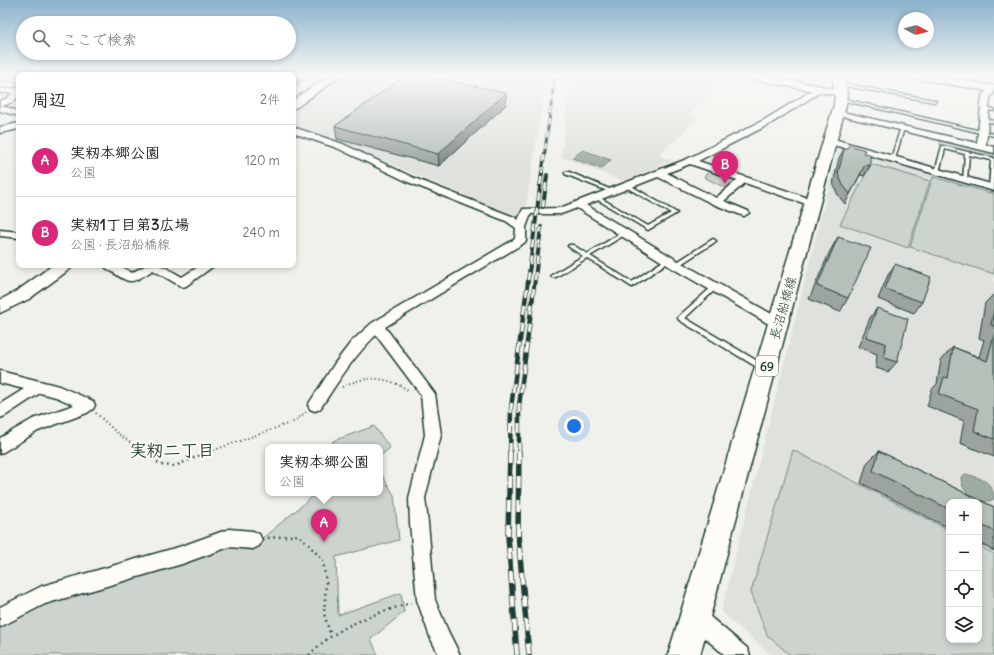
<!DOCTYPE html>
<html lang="ja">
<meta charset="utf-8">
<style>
body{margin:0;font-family:Delius,"Klee One",sans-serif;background:#f2f2f2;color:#222}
.controls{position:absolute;right:12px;bottom:12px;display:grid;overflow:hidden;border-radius:8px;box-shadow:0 2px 6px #0003}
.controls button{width:36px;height:36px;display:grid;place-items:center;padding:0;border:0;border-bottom:1px solid #e0e0e0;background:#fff;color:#222;font:20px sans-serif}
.compass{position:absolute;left:898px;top:12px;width:36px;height:36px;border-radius:50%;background:#fff;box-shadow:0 2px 6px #0003;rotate:97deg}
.you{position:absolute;left:574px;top:426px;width:14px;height:14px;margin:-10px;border:3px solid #fff;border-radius:50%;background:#1a73e8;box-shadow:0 0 0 6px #1a73e833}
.badge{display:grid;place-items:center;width:26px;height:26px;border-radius:50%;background:#db2777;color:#fff;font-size:13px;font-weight:700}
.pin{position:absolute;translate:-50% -33px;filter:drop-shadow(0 1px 2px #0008)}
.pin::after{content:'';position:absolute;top:21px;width:14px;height:12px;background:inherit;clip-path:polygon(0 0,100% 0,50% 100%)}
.popup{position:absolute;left:265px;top:444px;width:118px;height:52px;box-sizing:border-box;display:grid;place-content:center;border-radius:8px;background:#fff;filter:drop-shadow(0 1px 3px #0005);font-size:13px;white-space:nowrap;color:#767676}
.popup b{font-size:15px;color:#222}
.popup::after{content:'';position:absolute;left:50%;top:100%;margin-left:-8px;border:8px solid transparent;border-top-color:#fff}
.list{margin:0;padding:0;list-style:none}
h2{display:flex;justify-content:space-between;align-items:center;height:52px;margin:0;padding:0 16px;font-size:17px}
h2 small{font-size:13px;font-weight:400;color:#767676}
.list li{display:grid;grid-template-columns:26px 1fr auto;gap:12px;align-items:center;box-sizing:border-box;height:72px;padding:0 16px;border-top:1px solid #e0e0e0}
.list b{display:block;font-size:15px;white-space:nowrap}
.list p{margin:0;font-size:13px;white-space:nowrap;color:#767676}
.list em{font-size:13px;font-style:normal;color:#767676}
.icon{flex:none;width:22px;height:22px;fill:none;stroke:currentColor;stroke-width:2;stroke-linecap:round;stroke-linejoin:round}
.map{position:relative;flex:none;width:994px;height:655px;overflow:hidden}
.search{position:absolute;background:#fff;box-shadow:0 2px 6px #0003;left:16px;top:16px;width:280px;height:44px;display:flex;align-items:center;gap:10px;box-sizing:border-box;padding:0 14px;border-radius:22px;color:#767676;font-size:15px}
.panel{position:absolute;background:#fff;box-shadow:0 2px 6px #0003;left:16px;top:72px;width:280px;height:196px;border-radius:8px}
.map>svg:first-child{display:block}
</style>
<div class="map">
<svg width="994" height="655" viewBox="0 0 994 655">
<rect width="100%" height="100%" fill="#f0f1eb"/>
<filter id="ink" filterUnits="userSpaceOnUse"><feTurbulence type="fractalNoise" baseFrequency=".025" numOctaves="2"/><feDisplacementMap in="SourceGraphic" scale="8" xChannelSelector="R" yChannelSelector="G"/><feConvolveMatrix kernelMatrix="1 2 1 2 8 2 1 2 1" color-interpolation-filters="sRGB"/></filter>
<g filter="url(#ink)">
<g fill="#dfe2dc" fill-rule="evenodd">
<path d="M 340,76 L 528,76 L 546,79 L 526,206 L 518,221 L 510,215 L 360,151 L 313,132 L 293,126 L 293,109 Z"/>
<path d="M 570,76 L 728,76 L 689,115 L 698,119 L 658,155 L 673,161 L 623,181 L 561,157 Z"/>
<path d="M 839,146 L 994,191 L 994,655 L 771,655 L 721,612 ZM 949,502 L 979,502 L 979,640 L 949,640 Z"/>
</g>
<g fill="#cdd3cd" stroke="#768880">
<path d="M 890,76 L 911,76 L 994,90 L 994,93 Z"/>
<path d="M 941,138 L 994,151 L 994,158 L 940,145 Z"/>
<path d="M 871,164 L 930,181 L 908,248 L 840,224 Z"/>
<path d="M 710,169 L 739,179 L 727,189 L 704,177 Z"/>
<path d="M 933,177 L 994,194 L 994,274 L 910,247 Z"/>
<path d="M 374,426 L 390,448 L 380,456 L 380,447 L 331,447 L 333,441 Z"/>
<path d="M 793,450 L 949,530 L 949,640 L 979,640 L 979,546 L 994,554 L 994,655 L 790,655 L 767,635 L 751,592 Z"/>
<path d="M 380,472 L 394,495 L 399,540 L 336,557 L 338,615 L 401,593 L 404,612 L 371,639 L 378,655 L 0,655 L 0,625 L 44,603 L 228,545 L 253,546 L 312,497 L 313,493 L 380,493 Z"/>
</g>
<g fill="#9faca4" stroke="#6c8077">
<path d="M 583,150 L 611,160 L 601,169 L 572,158 Z"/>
<path d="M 965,474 C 979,477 994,482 994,499 C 978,507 961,493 961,477 Z"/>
</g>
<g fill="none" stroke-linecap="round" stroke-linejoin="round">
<g stroke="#1f3d34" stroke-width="3">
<g id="lane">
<path d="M 839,83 L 934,100 L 936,101 L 934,102 L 840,85 L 838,84 Z"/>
<path d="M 840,98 L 994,134 L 994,136 L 841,100 L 839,99 Z"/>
<path d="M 984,107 L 994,109 L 994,111 L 984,109 Z"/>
<path d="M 983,118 L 994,121 L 994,123 L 983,120 Z"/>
<path d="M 901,127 L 904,128 L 895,159 L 891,160 L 891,159 Z"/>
<path d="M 942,146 L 994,158 L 994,176 L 993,188 L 989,188 L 989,187 L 991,160 L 969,155 L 967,180 L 967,181 L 963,181 L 965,154 L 945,149 L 939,172 L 939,173 L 935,173 L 935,172 Z"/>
<path d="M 565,172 L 569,172 L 614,191 L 614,192 L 610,192 L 565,174 Z"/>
<path d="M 624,184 L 628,184 L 677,213 L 648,230 L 593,197 L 593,196 L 597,196 L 648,226 L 671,213 L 624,186 Z"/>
<path d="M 624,231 L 626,232 L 626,234 L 590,256 L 632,282 L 666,259 L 668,258 L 671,260 L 632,287 L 587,258 L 556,277 L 552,277 L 551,276 L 552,275 L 583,256 L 569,247 L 568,246 L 569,245 L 573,245 L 587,254 Z"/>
<path d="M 713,239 L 715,240 L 716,241 L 715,242 L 678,266 L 674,266 L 673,265 L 674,264 Z"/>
<path d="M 715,285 L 717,286 L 718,287 L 717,288 L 685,318 L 764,365 L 765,367 L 764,369 L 760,369 L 679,320 L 678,318 L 679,316 L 713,286 Z"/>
</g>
</g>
<g stroke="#1f3d34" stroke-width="3">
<g id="street">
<path d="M 0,76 L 19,78 L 19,82 L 0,80 Z"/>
<path d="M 984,86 L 990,86 L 994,93 L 990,97 L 986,145 L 994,147 L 994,153 L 838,115 L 834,113 L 838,111 L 977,143 L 982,96 L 986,92 L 983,88 Z"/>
<path d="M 818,87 L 824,87 L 825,89 L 770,124 L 698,161 L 817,201 L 818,203 L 817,205 L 809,205 L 745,183 L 724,201 L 748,211 L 749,213 L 744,216 L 713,204 L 658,177 L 586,205 L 680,262 L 784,321 L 785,324 L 784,327 L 779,329 L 774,327 L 672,268 L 577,208 L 561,214 L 531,214 L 526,227 L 526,241 L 524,243 L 385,327 L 435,394 L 441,435 L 425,498 L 428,523 L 435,600 L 448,631 L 460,655 L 439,655 L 430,637 L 417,600 L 410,523 L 409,498 L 425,435 L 421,395 L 376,335 C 353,357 337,383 320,409 L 315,411 L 310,409 L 308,405 L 335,363 L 352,341 L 372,323 L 515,239 L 516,228 L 506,221 L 408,182 L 337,148 L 293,133 L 293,127 L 343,144 L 414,178 L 514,217 L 518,220 L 523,209 L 560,208 L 687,159 L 764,120 ZM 690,164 L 737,180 L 716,198 L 667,173 Z"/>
<path d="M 19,88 C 19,101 13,102 2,106 L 18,111 L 18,115 L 15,115 L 0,111 L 0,101 L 8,98 L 12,93 L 0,93 L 0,89 Z"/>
<path d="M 19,123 L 19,129 L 0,133 L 0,127 Z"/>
<path d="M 830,138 L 994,185 L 994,191 L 827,143 L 826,141 L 827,139 Z"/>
<path d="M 0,230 L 19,232 L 19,238 L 0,236 Z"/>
<path d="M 104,265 L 119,265 L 132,273 C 154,258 161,265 182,277 L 201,265 L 215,265 L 186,286 L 182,287 L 153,270 C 127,287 131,283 106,268 Z"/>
<path d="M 0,371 L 59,386 L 93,401 L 95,405 L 93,409 L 87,413 L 38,431 L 0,454 L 0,438 L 33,419 L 74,405 L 56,397 L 40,393 L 5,416 L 0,418 L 0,404 L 24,389 L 0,383 Z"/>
<path d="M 229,529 L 253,531 L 259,534 L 262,540 L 259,546 L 253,549 L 229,547 L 182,564 L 45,604 L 0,627 L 0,607 L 42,586 L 182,546 Z"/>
<path d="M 695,607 L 702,610 L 747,648 L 750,655 L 725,655 L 688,624 L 685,617 L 688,610 Z"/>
</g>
</g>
<g stroke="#1f3d34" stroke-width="3">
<g id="secondary">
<path d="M 328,76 L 340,76 L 297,107 L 293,108 L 293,100 Z"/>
<path d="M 746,76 L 768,76 L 841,90 L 846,93 L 841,96 L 751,79 Z"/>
<path d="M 915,76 L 938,76 L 994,86 L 994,92 L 920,79 Z"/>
<path d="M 53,265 L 72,265 L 70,269 L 29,299 L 0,313 L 0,300 L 17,291 Z"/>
</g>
</g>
<g stroke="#1f3d34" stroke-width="3">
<path id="primary" d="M 832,76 L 844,76 L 847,93 L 846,105 L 700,655 L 668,655 L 834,105 L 835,93 Z"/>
</g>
<g stroke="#1f3d34" stroke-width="2" stroke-dasharray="1 3" stroke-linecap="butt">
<path d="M 342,387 C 365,375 386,376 408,390"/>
<path d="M 96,413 L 117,433 L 145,453"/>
<path d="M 206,453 L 293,422 L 306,412"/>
</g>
<g stroke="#1f3d34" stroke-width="2.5" stroke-dasharray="1.5 4" stroke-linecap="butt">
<path d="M 144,452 L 161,465 L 175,466 L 208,452"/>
<path d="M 268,538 L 299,535 L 323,560 L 326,583 L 324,614 L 331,636"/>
<path d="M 309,655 C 337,626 373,614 411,603"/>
</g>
<use href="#lane" fill="#fdfcf7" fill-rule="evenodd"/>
<use href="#street" fill="#fdfcf7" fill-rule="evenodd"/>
<use href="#secondary" fill="#fdfcf7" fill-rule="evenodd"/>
<use href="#primary" fill="#fdfcf7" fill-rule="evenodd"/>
<g stroke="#1f3d34" stroke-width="3">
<path id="rail-far3" d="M 542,173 L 555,76"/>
</g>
<g stroke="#1f3d34" stroke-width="4">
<g id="rail-far2">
<path d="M 543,207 L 547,175"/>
<path d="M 526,296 L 542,172"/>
<path d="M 533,296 L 541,227"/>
</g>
</g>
<g stroke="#1f3d34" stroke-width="4.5">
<g id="rail-far1">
<path d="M 510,453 L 511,408 L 526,295"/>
<path d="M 519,453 L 519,406 L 533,295"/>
</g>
</g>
<g stroke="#1f3d34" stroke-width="5.5">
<g id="rail">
<path d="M 510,452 L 508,536 L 517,655"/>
<path d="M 519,452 L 518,534 L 529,655"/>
</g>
</g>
<use href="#rail-far3" stroke="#fdfcf7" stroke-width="2" stroke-dasharray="6" stroke-linecap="butt"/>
<use href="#rail-far2" stroke="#fdfcf7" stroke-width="2.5" stroke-dasharray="8" stroke-linecap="butt"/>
<use href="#rail-far1" stroke="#fdfcf7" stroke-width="3" stroke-dasharray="10" stroke-linecap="butt"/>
<use href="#rail" stroke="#fdfcf7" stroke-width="4" stroke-dasharray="12" stroke-linecap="butt"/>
</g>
<g fill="#9da49e" stroke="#1f3d34">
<path d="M 506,93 L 506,105 L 439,166 L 337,139 L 335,126 Z"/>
<path d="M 844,149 L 863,153 L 870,166 L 864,176 L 860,175 L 845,204 L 838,195 L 833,184 L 839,158 Z"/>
<path d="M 838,237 L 848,298 L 840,312 L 809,299 L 830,251 Z"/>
<path d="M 895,264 L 922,302 L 914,313 L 878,299 L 888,275 Z"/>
<path d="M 994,294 L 994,457 L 960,443 L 964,421 L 927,406 L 932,389 L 937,384 L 941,360 L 953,347 L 979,357 L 984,340 L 979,338 L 985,303 Z"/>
<path d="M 877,308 L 897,362 L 888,372 L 876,368 L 877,354 L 858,347 L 870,318 Z"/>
<path d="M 879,451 L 994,507 L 994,551 L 979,543 L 979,502 L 949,502 L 949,528 L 861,483 L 867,463 Z"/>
</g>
<g fill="#7f8681" stroke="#1f3d34">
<path d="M 300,76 L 310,76 L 293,87 L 293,80 Z"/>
<path d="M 506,93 L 506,105 L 439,166 L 438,154 Z"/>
</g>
<g fill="#b6bfb8" stroke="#1f3d34">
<path d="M 293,76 L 300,76 L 293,80 Z"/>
<path d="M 405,76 L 429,76 L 506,93 L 438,154 L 335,126 Z"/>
<path d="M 849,145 L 865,150 L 863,153 L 870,154 L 870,166 L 865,165 L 850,194 L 843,185 L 838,174 L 844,149 L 847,149 Z"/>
<path d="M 838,237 L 871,248 L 848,298 L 817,286 Z"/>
<path d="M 895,264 L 931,277 L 922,302 L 885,289 Z"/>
<path d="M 877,308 L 908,319 L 897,362 L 884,358 L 885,343 L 866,337 Z"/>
<path d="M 994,309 L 994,326 L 991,325 Z"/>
<path d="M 994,335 L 994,439 L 974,431 L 978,409 L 939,394 L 944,377 L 948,378 L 953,347 L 987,361 Z"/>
<path d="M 879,451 L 994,507 L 994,531 L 979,524 L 979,502 L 949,502 L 949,509 L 873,471 Z"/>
</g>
</g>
<linearGradient id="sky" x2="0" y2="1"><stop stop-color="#8bb1cd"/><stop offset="0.45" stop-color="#f8f9f6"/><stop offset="1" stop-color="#f8f9f6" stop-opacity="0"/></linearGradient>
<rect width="994" height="168" fill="url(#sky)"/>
<g text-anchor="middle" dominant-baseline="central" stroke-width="4" stroke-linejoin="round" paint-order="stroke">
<rect fill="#fdfcf7" stroke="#62766e" stroke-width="1" x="756" y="356" width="22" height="20" rx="3"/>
<g font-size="12" font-weight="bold" fill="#1f3d34">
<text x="767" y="366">69</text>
</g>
<g font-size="13" fill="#1f3d34" stroke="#fdfcf7">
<text transform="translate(783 308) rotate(-74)">長沼船橋線</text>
</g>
<g font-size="17" font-weight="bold" fill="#1f3d34" stroke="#fdfcf7">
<text x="172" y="450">実籾二丁目</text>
</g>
</g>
</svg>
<div class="controls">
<button>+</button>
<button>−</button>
<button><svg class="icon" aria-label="locate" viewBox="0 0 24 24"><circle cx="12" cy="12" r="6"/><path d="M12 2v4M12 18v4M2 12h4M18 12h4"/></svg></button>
<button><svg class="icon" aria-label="layers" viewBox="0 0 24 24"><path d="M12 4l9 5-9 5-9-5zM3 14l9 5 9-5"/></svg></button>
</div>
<svg class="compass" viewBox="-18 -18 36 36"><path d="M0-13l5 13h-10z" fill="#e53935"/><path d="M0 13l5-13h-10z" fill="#767676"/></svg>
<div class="you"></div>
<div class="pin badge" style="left:324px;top:542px">A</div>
<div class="popup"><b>実籾本郷公園</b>公園</div>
<div class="pin badge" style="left:725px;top:184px">B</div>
<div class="search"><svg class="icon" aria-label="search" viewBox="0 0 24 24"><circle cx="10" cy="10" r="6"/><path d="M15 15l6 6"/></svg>ここで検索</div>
<section class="panel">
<h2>周辺<small>2件</small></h2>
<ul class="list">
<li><span class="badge">A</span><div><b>実籾本郷公園</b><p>公園</p></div><em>120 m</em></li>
<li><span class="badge">B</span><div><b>実籾1丁目第3広場</b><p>公園 · 長沼船橋線</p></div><em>240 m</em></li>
</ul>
</section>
</div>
